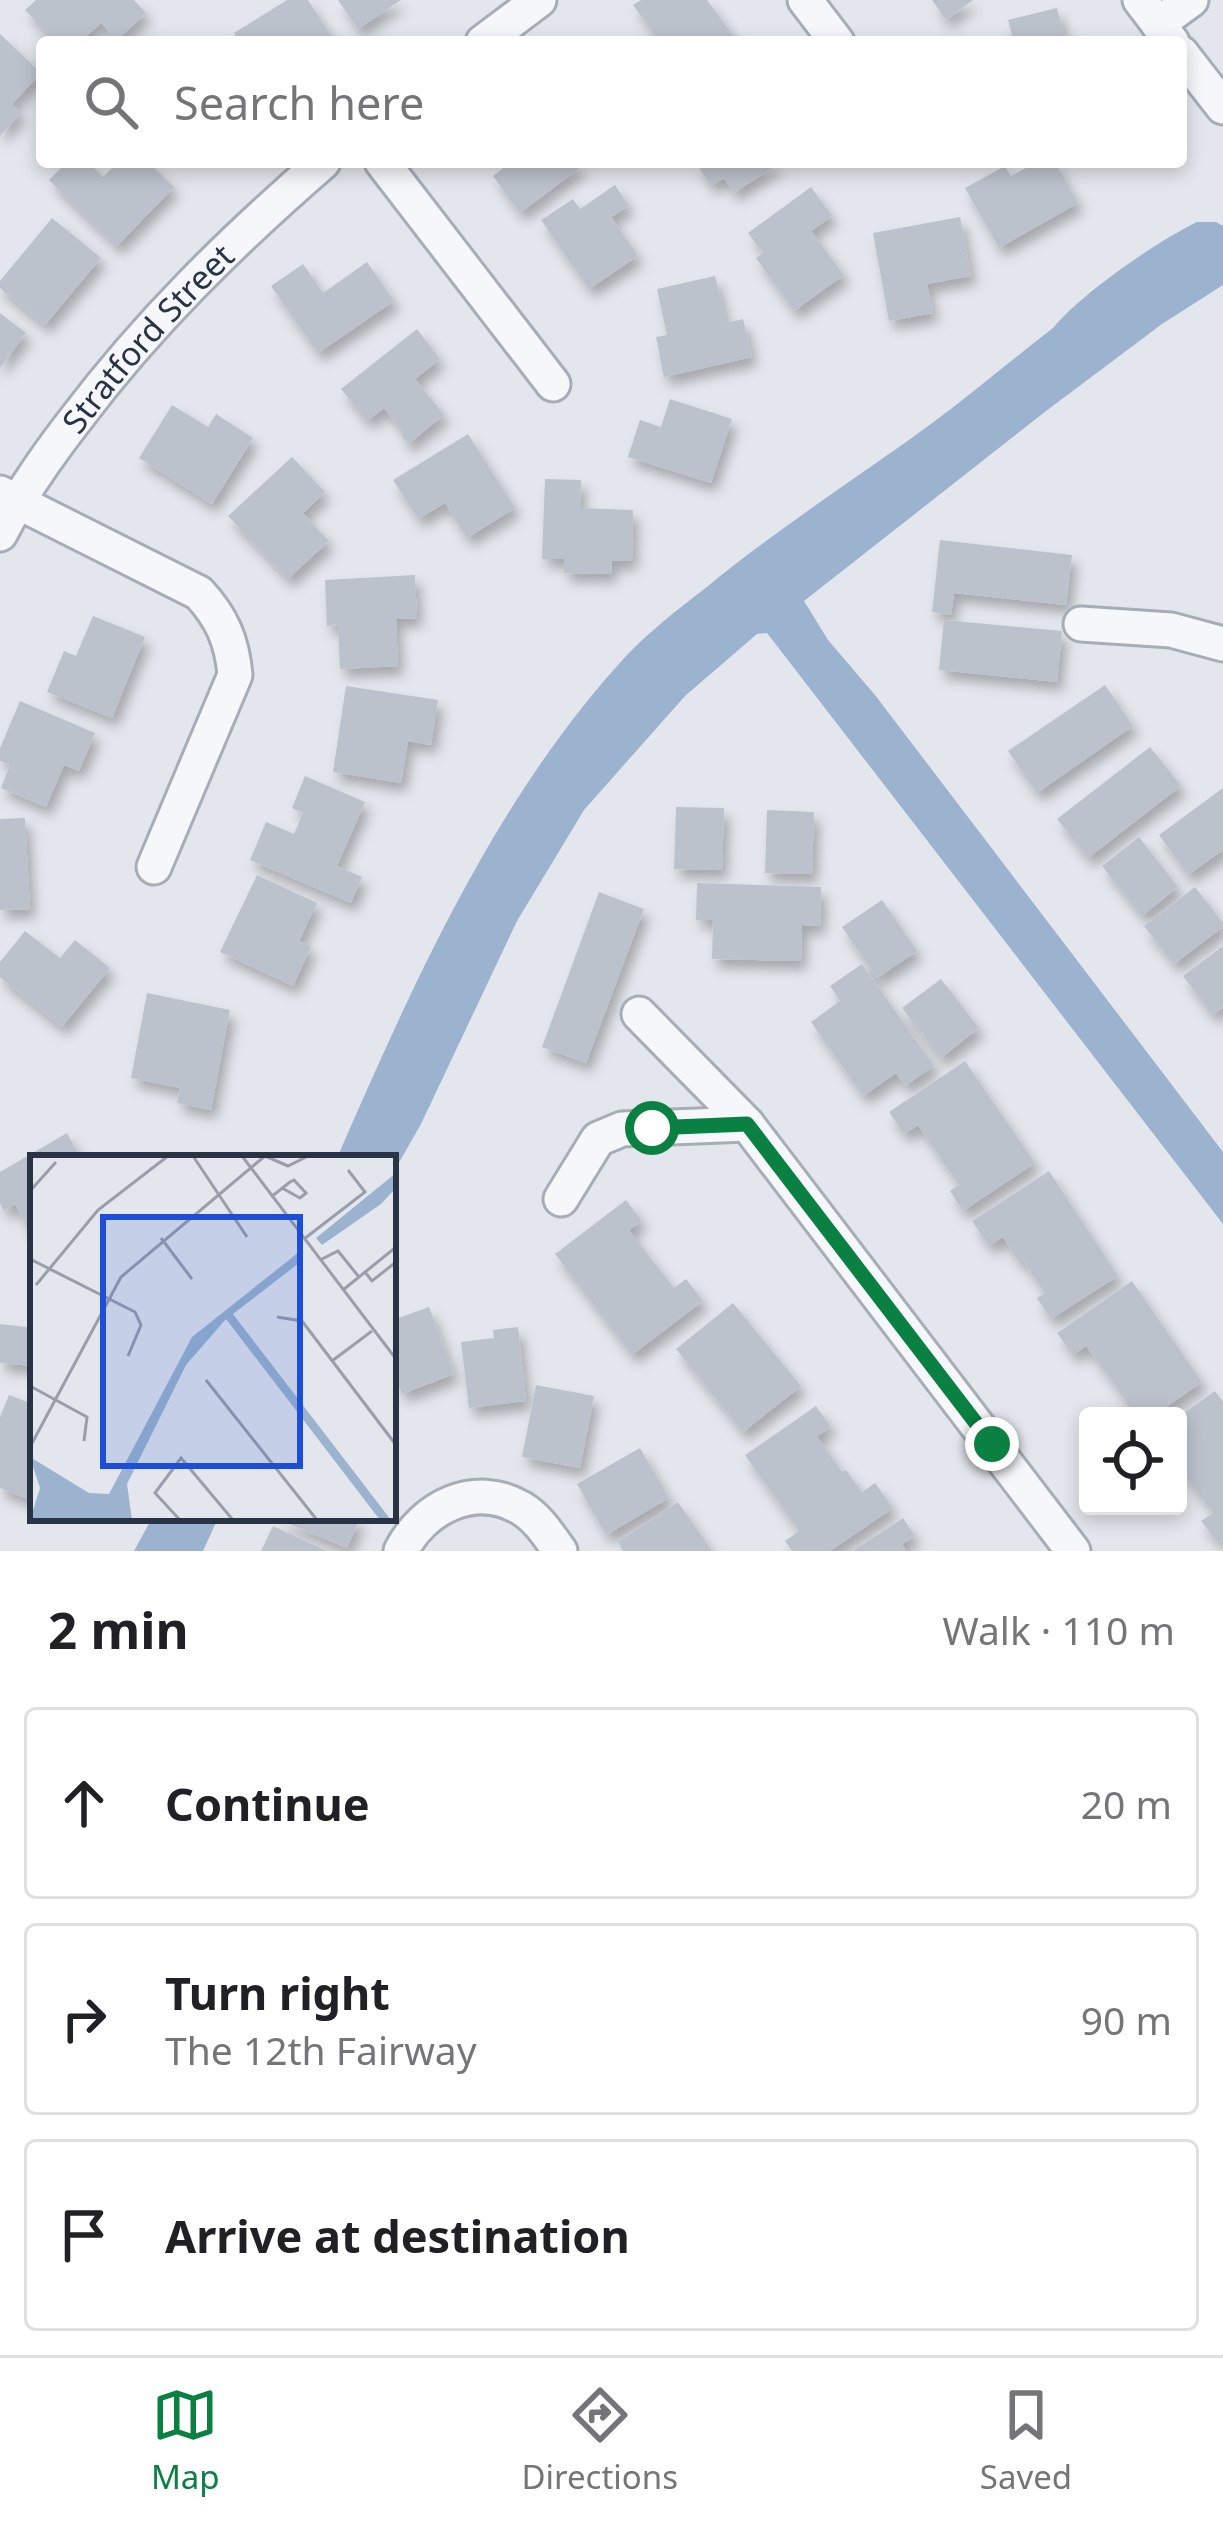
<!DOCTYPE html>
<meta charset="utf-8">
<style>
body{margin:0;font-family:"Noto Sans",sans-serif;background:#f2f2f2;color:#202124}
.controls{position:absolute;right:36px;bottom:36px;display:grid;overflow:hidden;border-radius:12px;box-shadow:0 6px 18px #0003}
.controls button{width:108px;height:108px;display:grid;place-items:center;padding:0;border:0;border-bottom:3px solid #e0e0e0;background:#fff;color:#202124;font:60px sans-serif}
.stop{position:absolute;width:36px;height:36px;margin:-27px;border:9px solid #0b8043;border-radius:50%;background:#fff}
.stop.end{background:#0b8043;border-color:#fff;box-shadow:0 3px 12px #0008}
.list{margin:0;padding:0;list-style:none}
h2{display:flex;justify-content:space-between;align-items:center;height:156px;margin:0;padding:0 48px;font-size:51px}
h2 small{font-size:39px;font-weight:400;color:#757577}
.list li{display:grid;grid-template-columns:78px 1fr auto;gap:36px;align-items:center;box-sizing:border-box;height:192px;margin:0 24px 24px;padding:0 24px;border:3px solid #e0e0e0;border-radius:12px}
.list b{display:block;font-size:45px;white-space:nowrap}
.list p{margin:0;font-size:39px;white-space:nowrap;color:#757577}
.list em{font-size:39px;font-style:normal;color:#757577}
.icon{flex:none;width:66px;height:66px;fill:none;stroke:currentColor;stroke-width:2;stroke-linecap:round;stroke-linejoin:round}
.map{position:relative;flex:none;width:1223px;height:1551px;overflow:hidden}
.search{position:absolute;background:#fff;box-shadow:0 6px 18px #0003;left:36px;right:36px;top:36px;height:132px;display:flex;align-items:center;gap:30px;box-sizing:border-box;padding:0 42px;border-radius:12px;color:#757577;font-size:45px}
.sheet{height:804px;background:#fff}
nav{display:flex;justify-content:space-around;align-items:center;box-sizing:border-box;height:168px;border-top:3px solid #e0e0e0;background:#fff;font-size:33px;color:#757577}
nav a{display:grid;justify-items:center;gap:6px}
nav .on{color:#0b8043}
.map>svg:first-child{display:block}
</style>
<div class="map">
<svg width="1223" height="1551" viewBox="0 0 1223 1551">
<defs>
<filter id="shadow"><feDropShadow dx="5.5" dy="9" stdDeviation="6" flood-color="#0004"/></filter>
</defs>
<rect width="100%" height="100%" fill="#e3e6ec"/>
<g fill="#9bb3ce">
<path d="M 1197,222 L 1216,222 L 1223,226 L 1223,285 L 1162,324 L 1046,411 L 804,601 L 828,640 L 875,695 L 1223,1152 L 1223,1224 L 767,633 L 757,634 L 685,696 L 584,810 L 517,921 L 421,1124 L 393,1173 L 393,1158 L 337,1158 C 414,982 495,798 627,655 C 650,631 677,610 703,590 C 769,536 839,489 909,440 C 959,405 1005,365 1053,328 C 1082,293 1156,242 1197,222 Z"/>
<path d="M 152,1518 L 218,1518 L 203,1551 L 134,1551 Z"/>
</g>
<g fill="#bcc2cc" filter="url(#shadow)">
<path d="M 36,0 L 134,0 L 146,13 L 117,40 L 101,23 L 80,42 L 57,42 L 25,10 Z"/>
<path d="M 287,0 L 308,0 L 335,42 L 240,42 L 234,33 Z"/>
<path d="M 338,0 L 401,0 L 358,29 Z"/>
<path d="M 641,0 L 707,0 L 735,38 L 730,42 L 660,42 L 633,5 Z"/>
<path d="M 932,0 L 973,0 L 946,20 Z"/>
<path d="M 1057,8 L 1066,42 L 1014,42 L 1008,20 Z"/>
<path d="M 0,34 L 41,73 L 12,104 L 21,113 L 0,136 Z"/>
<path d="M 67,162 L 88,162 L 103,177 L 118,162 L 148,162 L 174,187 L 117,246 L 49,180 Z"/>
<path d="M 504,162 L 577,162 L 581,167 L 520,213 L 493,176 L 507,165 Z"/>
<path d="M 695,162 L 781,162 L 734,193 L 724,178 L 711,186 Z"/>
<path d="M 1037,162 L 1055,162 L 1078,203 L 999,248 L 965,188 L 1005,166 L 1011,176 Z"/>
<path d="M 615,185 L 629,206 L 611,217 L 638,256 L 589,289 L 541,220 L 573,199 L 580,209 Z"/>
<path d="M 811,187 L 832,216 L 811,231 L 844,275 L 794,311 L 756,258 L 763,253 L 748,233 Z"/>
<path d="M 960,217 L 971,276 L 927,284 L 933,313 L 889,321 L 873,233 Z"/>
<path d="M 52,218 L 101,258 L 45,325 L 0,288 L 0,281 Z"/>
<path d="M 367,262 L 394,301 L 318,353 L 271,286 L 303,264 L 323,293 Z"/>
<path d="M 715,276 L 726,323 L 743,319 L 752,357 L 664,377 L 656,337 L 667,335 L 657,289 Z"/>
<path d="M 0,313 L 26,333 L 0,368 Z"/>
<path d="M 417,329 L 440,359 L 415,379 L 444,415 L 408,444 L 401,435 L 404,433 L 384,408 L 367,421 L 341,389 Z"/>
<path d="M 670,399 L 732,419 L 711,483 L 628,457 L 640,420 L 661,427 Z"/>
<path d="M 172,405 L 208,427 L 216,414 L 253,438 L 212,504 L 139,458 Z"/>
<path d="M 468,434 L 515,508 L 467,538 L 445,503 L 418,519 L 393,480 Z"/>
<path d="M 292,457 L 325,492 L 303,513 L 329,541 L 288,579 L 228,516 Z"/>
<path d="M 545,479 L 581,480 L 580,508 L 633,510 L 632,561 L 612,561 L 611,574 L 564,573 L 564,559 L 542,559 Z"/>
<path d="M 940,540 L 1072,555 L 1066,605 L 954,593 L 951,615 L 932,612 Z"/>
<path d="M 415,575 L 417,618 L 396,619 L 398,666 L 340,669 L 338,625 L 327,626 L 325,580 Z"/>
<path d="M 93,616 L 145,637 L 112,718 L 47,692 L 64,651 L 76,656 Z"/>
<path d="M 944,620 L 1062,631 L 1057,682 L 939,670 Z"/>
<path d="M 1105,685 L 1133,726 L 1037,793 L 1008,751 Z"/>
<path d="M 346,686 L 438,700 L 431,745 L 408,741 L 401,783 L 333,772 Z"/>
<path d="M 20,701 L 95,733 L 79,771 L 64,765 L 46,807 L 1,788 L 10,765 L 0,761 L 0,748 Z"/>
<path d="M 1150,747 L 1181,786 L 1088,858 L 1057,819 Z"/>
<path d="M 305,776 L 365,802 L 337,866 L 362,877 L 351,903 L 250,860 L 266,822 L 294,834 L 303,813 L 292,808 Z"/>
<path d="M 1223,788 L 1223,850 L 1188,875 L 1159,835 Z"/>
<path d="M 676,807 L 724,808 L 722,870 L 674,869 Z"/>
<path d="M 767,810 L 814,812 L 812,874 L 765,873 Z"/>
<path d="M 25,818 L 30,909 L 0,910 L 0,819 Z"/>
<path d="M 1139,837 L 1178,887 L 1142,916 L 1102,866 Z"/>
<path d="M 257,875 L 317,903 L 299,941 L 311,947 L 293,986 L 220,952 Z"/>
<path d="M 697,883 L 821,887 L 820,926 L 802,925 L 801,961 L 712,959 L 713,920 L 696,920 Z"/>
<path d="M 1195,887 L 1223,923 L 1223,927 L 1174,964 L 1144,926 Z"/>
<path d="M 599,892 L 644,909 L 586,1063 L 542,1047 Z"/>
<path d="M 882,900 L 917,951 L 877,978 L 842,927 Z"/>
<path d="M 25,931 L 60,958 L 75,940 L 110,968 L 62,1027 L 0,977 L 0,962 Z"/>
<path d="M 1223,946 L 1223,1007 L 1213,1015 L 1183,976 Z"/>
<path d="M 862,964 L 934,1066 L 905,1086 L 896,1073 L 863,1096 L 811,1022 L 840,1001 L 830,986 Z"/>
<path d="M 941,979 L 979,1028 L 941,1058 L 902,1008 Z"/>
<path d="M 147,993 L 230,1010 L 211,1110 L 177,1103 L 180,1088 L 131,1078 Z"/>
<path d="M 965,1061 L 1035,1163 L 963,1211 L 950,1191 L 959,1185 L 918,1125 L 904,1134 L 889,1112 Z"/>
<path d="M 67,1133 L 81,1158 L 33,1158 L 33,1237 L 15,1204 L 4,1211 L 0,1203 L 0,1172 Z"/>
<path d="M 1049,1171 L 1118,1276 L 1051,1319 L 1037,1298 L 1045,1293 L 1022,1259 L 1018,1261 L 1003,1237 L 989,1246 L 972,1221 Z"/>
<path d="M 626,1200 L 642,1221 L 629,1230 L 649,1256 L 674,1288 L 686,1279 L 703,1301 L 632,1355 L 555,1254 Z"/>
<path d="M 1132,1281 L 1202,1382 L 1153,1416 L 1115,1416 L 1129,1406 L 1108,1375 L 1086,1346 L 1073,1355 L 1057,1333 Z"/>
<path d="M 733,1303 L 801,1386 L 743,1432 L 676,1349 Z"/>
<path d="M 429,1307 L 454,1374 L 402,1394 L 393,1370 L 393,1320 Z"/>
<path d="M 0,1324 L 33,1328 L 33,1366 L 0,1363 Z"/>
<path d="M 518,1327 L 526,1401 L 469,1408 L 461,1342 L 494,1338 L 493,1330 Z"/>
<path d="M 536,1385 L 594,1396 L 580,1468 L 522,1457 Z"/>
<path d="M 1215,1391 L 1223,1402 L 1223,1539 L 1218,1543 L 1201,1521 L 1213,1513 L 1178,1466 L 1178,1417 Z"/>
<path d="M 9,1395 L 33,1404 L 33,1501 L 0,1488 L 0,1417 Z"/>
<path d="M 816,1406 L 831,1427 L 817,1436 L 842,1472 L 846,1470 L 862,1492 L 875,1483 L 893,1508 L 830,1551 L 792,1551 L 785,1541 L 799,1531 L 745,1455 Z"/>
<path d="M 640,1448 L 669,1498 L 606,1535 L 577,1484 Z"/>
<path d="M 678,1502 L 712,1551 L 623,1551 L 618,1542 Z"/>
<path d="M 275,1518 L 360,1518 L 347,1548 Z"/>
<path d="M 903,1518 L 915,1536 L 902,1544 L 906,1551 L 852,1551 Z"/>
<path d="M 273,1526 L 327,1551 L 261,1551 Z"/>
</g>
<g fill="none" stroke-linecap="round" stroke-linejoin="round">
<g stroke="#a7adb7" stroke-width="39">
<g id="minor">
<path d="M 805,0 L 837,42"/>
<path d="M 1140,0 L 1172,42"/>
<path d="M 1158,24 L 1191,0"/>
<path d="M 483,42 L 539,0"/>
<path d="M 1181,53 L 1223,107"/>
<path d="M 382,162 L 553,384"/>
<path d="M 0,493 L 199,593 C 222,618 232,641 235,675 L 154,867"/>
<path id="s1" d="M 0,534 C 21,493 47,456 75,420 C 148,323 232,241 323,162"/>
<path d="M 1081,624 L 1171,630 L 1223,644"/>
<path d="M 639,1014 L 747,1124 L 1073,1551"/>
<path d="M 561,1199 L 598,1139 L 622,1129 L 747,1124"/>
<path d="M 401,1551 C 423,1507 475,1481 521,1508 C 538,1518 549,1536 560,1551"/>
</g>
</g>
<use href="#minor" stroke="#f6f7fa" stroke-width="33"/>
</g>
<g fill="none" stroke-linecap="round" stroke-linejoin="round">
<path stroke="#0b8043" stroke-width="15" d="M 652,1128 L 747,1124 L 992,1444"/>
</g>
<g text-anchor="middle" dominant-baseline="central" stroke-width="9" stroke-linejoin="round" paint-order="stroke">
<g font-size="33" fill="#293346" stroke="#f3f5f9">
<text stroke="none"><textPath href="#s1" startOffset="246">Stratford Street</textPath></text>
</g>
</g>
<g transform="translate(30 1155)">
<rect width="366" height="366" fill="#e3e6ec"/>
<path d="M 366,18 L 366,33 L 351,49 L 292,90 L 286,83 ZM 269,97 L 273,105 L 203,159 L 361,365 L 350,365 L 196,164 L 156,210 L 97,329 L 102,365 L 0,365 L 10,333 L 0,302 L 59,338 L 79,339 L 162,182 Z" fill="#9bb3ce"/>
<path fill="none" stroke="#999eaa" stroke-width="3" d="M 163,1 L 217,82M 212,1 L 366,204M 235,1 L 258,11 L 278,1M 0,36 L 26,7M 241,42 L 260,27 L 264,25 L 276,38 L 270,43 L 252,33M 131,83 L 162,124M 274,84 L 335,37 L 318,15M 0,104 L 105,157 L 111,170 L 98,201M 290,105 L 308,96 L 329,122M 335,117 L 342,126 L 366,107M 6,130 L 68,55 L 138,1M 313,135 L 366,92M 247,162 L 272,166 L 366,290M 302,206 L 342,176M 176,225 L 287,365M 0,231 L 57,262 L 54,286M 0,292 L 91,122 L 235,1M 150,365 L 125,338 L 151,303 L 203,365"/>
<path fill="#1d4ed8" fill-opacity="0.15" stroke="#1d4ed8" stroke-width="6" d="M 73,62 L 270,62 L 270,311 L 73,311 Z"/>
<rect width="366" height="366" fill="none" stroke="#293346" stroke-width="6"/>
</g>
</svg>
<div class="controls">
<button><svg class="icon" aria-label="locate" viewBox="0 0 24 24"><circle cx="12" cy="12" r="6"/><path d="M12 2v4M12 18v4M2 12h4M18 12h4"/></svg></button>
</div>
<div class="stop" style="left:652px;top:1128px"></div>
<div class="stop end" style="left:992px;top:1444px"></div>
<div class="search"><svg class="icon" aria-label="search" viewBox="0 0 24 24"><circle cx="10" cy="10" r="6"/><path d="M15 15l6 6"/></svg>Search here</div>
</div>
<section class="sheet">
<h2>2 min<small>Walk · 110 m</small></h2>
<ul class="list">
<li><svg class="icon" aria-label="ahead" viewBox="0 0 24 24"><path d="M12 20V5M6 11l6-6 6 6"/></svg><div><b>Continue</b></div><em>20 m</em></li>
<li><svg class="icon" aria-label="right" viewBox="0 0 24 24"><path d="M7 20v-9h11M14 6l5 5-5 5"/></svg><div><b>Turn right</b><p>The 12th Fairway</p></div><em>90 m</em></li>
<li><svg class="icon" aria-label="arrive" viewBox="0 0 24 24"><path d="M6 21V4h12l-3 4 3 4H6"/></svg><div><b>Arrive at destination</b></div></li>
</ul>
</section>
<nav>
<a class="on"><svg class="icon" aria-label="map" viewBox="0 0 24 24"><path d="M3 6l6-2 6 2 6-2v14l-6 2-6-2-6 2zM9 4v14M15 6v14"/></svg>Map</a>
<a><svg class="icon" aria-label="directions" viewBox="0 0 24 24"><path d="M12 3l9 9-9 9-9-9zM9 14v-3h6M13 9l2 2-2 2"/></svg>Directions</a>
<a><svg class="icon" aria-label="saved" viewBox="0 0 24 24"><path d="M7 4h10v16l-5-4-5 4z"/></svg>Saved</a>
</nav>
